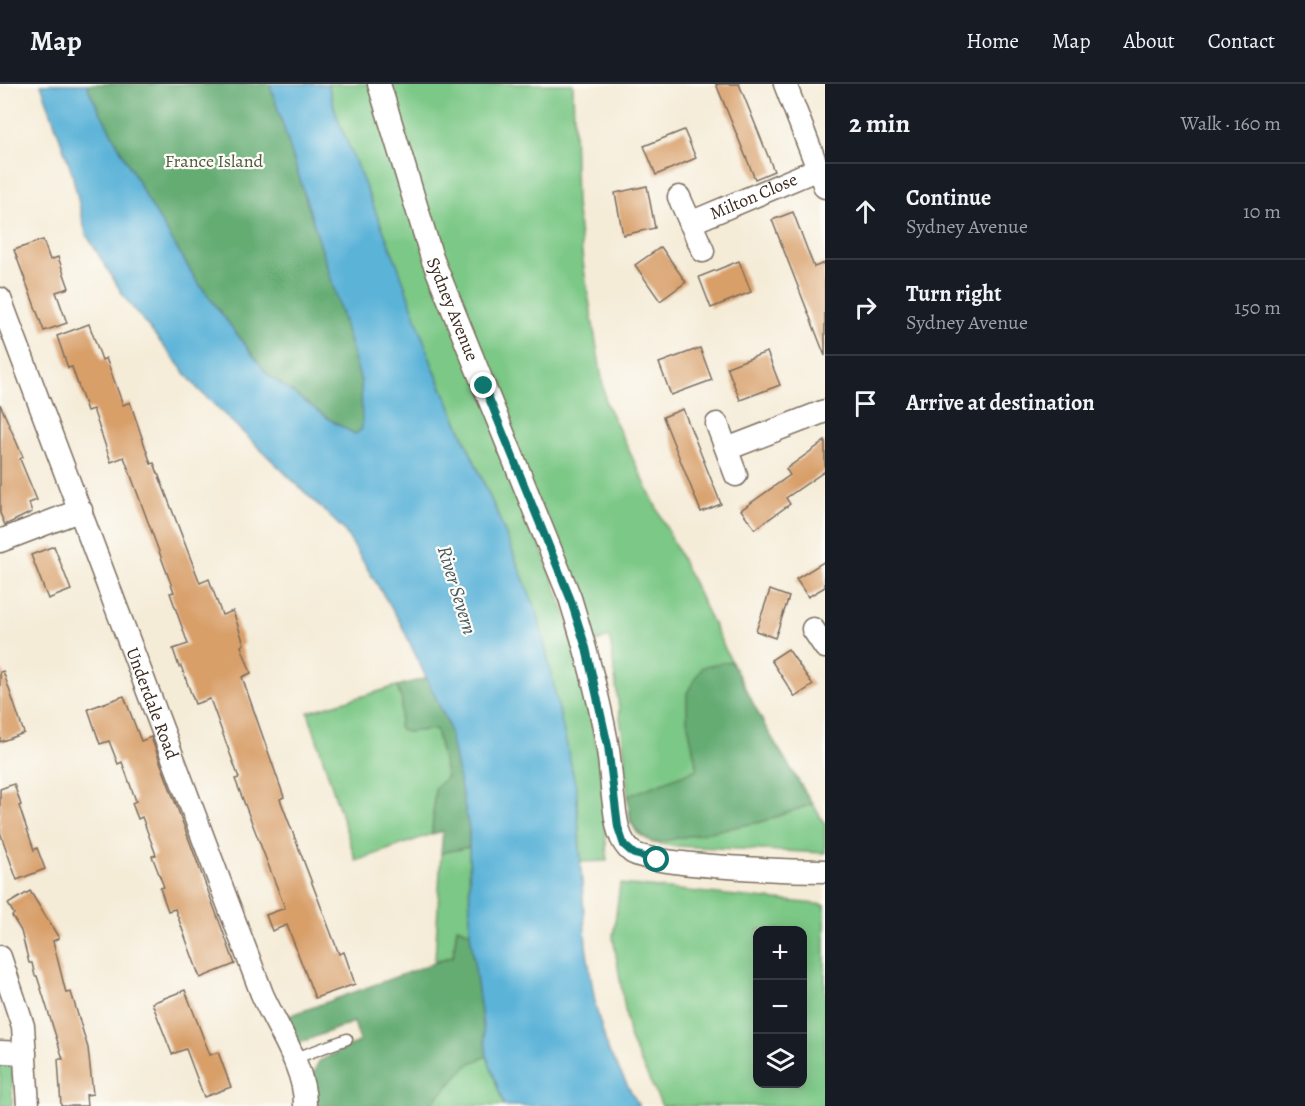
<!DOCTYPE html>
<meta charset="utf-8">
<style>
body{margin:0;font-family:Alegreya,serif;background:#20242c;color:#f1f3f6}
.controls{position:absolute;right:18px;bottom:18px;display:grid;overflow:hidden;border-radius:12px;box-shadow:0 3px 15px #0003}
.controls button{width:54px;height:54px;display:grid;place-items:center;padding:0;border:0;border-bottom:2px solid #363941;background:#171b24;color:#f1f3f6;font:30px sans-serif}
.stop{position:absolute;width:18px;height:18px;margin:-14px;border:4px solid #0f766e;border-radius:50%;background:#fff}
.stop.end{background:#0f766e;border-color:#fff;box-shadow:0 2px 6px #0008}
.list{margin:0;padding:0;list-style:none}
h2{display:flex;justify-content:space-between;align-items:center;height:78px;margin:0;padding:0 24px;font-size:26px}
h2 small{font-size:20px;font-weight:400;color:#9ea1a6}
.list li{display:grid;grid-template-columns:39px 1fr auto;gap:18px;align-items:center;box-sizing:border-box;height:96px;padding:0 24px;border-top:2px solid #363941}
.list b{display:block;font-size:22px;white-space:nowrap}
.list p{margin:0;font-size:20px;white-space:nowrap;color:#9ea1a6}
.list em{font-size:20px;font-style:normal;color:#9ea1a6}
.icon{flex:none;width:33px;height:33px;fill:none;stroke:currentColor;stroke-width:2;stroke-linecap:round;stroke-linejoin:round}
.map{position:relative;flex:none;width:825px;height:1022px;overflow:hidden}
header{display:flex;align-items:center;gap:36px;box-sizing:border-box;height:84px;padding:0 30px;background:#171b24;border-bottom:2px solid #363941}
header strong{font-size:28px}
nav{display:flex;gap:33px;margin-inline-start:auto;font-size:21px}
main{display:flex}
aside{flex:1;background:#171b24}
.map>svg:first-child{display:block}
</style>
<header>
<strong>Map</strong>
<nav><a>Home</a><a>Map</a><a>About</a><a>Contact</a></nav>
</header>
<main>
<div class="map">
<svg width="825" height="1022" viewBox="0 0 825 1022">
<rect width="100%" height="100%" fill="#fdfcf7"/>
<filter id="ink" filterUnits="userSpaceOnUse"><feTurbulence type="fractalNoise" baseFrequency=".0167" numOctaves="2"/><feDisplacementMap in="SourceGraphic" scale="12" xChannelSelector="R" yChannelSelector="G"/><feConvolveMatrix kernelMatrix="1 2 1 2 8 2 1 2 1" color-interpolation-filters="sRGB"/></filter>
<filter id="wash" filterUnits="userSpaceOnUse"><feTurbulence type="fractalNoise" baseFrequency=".008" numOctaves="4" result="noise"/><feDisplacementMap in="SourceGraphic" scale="24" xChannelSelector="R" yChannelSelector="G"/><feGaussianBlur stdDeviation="1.35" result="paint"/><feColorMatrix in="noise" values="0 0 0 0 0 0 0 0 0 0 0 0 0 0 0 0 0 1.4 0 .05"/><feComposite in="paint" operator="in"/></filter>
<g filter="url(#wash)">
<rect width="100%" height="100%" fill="#f5ecd8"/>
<g fill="#7cc886" stroke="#5c7952" stroke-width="1.5" fill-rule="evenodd">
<path d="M 328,0 L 370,0 L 567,534 L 589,623 L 603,699 L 607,777 L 581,778 L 576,703 L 497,429 L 433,283 L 337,33 Z"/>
<path d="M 385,0 L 573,0 L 576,120 L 584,185 L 606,319 L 731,577 L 767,646 L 825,740 L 825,769 L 674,762 L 653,759 L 637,749 L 630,737 L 624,665 L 610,553 L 592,559 L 436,173 Z"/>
<path d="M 397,602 L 402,618 L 399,644 L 407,648 L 436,645 L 447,694 L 435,704 L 432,750 L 356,777 L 308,628 Z"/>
<path d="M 469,763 L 470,848 L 457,843 L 453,872 L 435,877 L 441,769 Z"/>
<path d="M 620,800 L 825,821 L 825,1022 L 662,1022 L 630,956 L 613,853 ZM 758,846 L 802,846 L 802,1000 L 758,1000 Z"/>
<path d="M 487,972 L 504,1022 L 429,1022 L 469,979 Z"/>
<path d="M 13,977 L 12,1022 L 0,1022 L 0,978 Z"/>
</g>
<g fill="#65ac73" stroke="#506b48" stroke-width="1.5">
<path d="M 87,0 L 270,0 L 337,214 L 361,298 L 362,345 L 355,350 L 332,337 L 268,291 L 196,196 L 147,115 L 90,9 Z"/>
<path d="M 731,577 L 767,646 L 812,720 L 761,738 L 653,759 C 630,744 630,738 628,712 L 697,685 L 687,636 L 687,609 L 702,583 Z"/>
<path d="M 427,594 L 448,640 L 469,745 L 469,763 L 441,769 L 443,747 L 432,750 L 435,704 L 447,693 L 436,645 L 407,648 L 399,644 L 402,618 L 397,602 Z"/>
<path d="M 457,843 L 470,848 L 487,972 L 469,980 L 429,1022 L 313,1022 L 308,1000 L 319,977 L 360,957 L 354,938 L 299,959 L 289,932 L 453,872 Z"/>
</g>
<path fill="#5cb3d8" stroke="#4c6e7b" stroke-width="1.5" d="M 41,0 L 87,0 L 90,9 L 147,115 L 196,196 L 268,291 L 332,337 L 355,350 L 362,345 L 361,297 L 337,214 L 270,0 L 328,0 L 337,33 L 398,182 L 433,283 L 497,429 L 538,531 L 576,703 L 586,862 L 596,924 L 608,966 L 639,1022 L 504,1022 L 487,972 L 470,848 L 469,745 L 448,640 L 400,538 L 344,446 L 198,305 L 125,214 L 86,150 L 72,89 Z"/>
<g id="blocks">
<g fill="#d89f69">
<path d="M 716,0 L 739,0 L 774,87 L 755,95 Z"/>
<path d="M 684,46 L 696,74 L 656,91 L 644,62 Z"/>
<path d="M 647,102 L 655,144 L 623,151 L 615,109 Z"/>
<path d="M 793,128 L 814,183 L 825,179 L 825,272 L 772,136 Z"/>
<path d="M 43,156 L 50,176 L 58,173 L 69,204 L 56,208 L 67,239 L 44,247 L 14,166 Z"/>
<path d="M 661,163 L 686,198 L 660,217 L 635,181 Z"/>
<path d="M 739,177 L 751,208 L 711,224 L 699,193 Z"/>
<path d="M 89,240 L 102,276 L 106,274 L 123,321 L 130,318 L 151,380 L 154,379 L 200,499 L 209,495 L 222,531 L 233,527 L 244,560 L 241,562 L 251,589 L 242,593 L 284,713 L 280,715 L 339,870 L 344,868 L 355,900 L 315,914 L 287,841 L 272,847 L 266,831 L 285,824 L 235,695 L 239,694 L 210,615 L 195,620 L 181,582 L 179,583 L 173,565 L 188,560 L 170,509 L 174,508 L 124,373 L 111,378 L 93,325 L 87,327 L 72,283 L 68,284 L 57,252 Z"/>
<path d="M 700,264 L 712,296 L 671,311 L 659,279 Z"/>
<path d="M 767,268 L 780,301 L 740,316 L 727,283 Z"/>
<path d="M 0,320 L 23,373 L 20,375 L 37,416 L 29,419 L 32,428 L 5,441 L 0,429 Z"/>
<path d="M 683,325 L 721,420 L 701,428 L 663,333 Z"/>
<path d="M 825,357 L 825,387 L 786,414 L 790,420 L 755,445 L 741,426 L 790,391 L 786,385 Z"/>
<path d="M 54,462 L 71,506 L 48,515 L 31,471 Z"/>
<path d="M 825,477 L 825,503 L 808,513 L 796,495 Z"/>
<path d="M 770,506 L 789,513 L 775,554 L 756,547 Z"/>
<path d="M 788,565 L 813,601 L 795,613 L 771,576 Z"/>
<path d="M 3,587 L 24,649 L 0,658 L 0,588 Z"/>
<path d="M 124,612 L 141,657 L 151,653 L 235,880 L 200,894 L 175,825 L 168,827 L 160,804 L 164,803 L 152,772 L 156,771 L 142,733 L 138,735 L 132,719 L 136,717 L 122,678 L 118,680 L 109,657 L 100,660 L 88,625 Z"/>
<path d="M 14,700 L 21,721 L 19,722 L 34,766 L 37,764 L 45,785 L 17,796 L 0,748 L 0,705 Z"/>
<path d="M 30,807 L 59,854 L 53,857 L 66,909 L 71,908 L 88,964 L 93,1010 L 86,1011 L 87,1022 L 61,1022 L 58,975 L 63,975 L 37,892 L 35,892 L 32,879 L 29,879 L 21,847 L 12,832 L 14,830 L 8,820 Z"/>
<path d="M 185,906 L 210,971 L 218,968 L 231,1003 L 204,1013 L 186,965 L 172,970 L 152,919 Z"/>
</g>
</g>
</g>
<g filter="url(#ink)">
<use href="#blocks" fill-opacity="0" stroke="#7c6e5f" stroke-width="1.5"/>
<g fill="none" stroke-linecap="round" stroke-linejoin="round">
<g stroke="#7c6e5f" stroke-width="13">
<path id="service" d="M 293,975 L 347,955"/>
</g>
<g stroke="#7c6e5f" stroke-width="25">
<g id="minor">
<path id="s1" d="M 379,0 L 432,174 L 570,514 C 585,562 598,610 607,659 C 610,677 611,696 613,713 C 616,732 616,755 632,768 C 650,782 794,787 825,787"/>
<path d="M 785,0 L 825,103"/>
<path d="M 679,113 L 703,167"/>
<path id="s2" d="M 690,139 L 818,85"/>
<path id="s3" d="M 0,215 L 262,910 C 277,944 306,985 305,1022"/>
<path d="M 717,340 L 736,391"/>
<path d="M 727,365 L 825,327"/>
<path d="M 0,457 L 81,426"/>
<path d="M 813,545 L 825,563"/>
<path d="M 0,873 L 23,942 L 28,1022"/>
<path d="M 0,968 L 25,969"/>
</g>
</g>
<use href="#service" stroke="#fff" stroke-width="10"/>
<use href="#minor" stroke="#fff" stroke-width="22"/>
</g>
</g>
<g fill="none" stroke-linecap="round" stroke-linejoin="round" filter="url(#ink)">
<path stroke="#0f766e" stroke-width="8" d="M 484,302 L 570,514 L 586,564 L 608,662 L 618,743 L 624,761 L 634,770 L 657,776"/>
</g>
<g text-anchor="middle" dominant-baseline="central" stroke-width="4.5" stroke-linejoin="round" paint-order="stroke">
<g font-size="18" fill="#4e593d" stroke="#fdfcf7">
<text x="214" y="77">France Island</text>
</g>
<g font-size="18" fill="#3b2a1e" stroke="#fdfcf7">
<text stroke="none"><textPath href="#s2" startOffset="69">Milton Close</textPath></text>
<text stroke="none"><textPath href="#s1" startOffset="237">Sydney Avenue</textPath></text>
<text stroke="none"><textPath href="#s3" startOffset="432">Underdale Road</textPath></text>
</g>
<g font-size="20" font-style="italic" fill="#475a5f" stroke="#fdfcf7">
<text transform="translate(457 506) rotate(73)">River Severn</text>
</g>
</g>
</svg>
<div class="controls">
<button>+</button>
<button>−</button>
<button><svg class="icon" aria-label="layers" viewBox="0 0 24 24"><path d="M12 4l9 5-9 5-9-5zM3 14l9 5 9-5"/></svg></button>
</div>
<div class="stop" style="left:657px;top:776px"></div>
<div class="stop end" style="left:484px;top:302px"></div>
</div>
<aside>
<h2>2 min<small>Walk · 160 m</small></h2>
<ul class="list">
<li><svg class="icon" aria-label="ahead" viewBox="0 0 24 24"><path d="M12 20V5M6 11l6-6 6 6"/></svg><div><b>Continue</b><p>Sydney Avenue</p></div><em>10 m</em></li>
<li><svg class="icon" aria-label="right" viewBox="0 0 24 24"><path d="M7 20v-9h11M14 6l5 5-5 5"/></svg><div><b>Turn right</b><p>Sydney Avenue</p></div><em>150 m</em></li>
<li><svg class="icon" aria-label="arrive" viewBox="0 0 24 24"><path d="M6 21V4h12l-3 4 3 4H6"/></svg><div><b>Arrive at destination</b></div></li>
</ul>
</aside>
</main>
